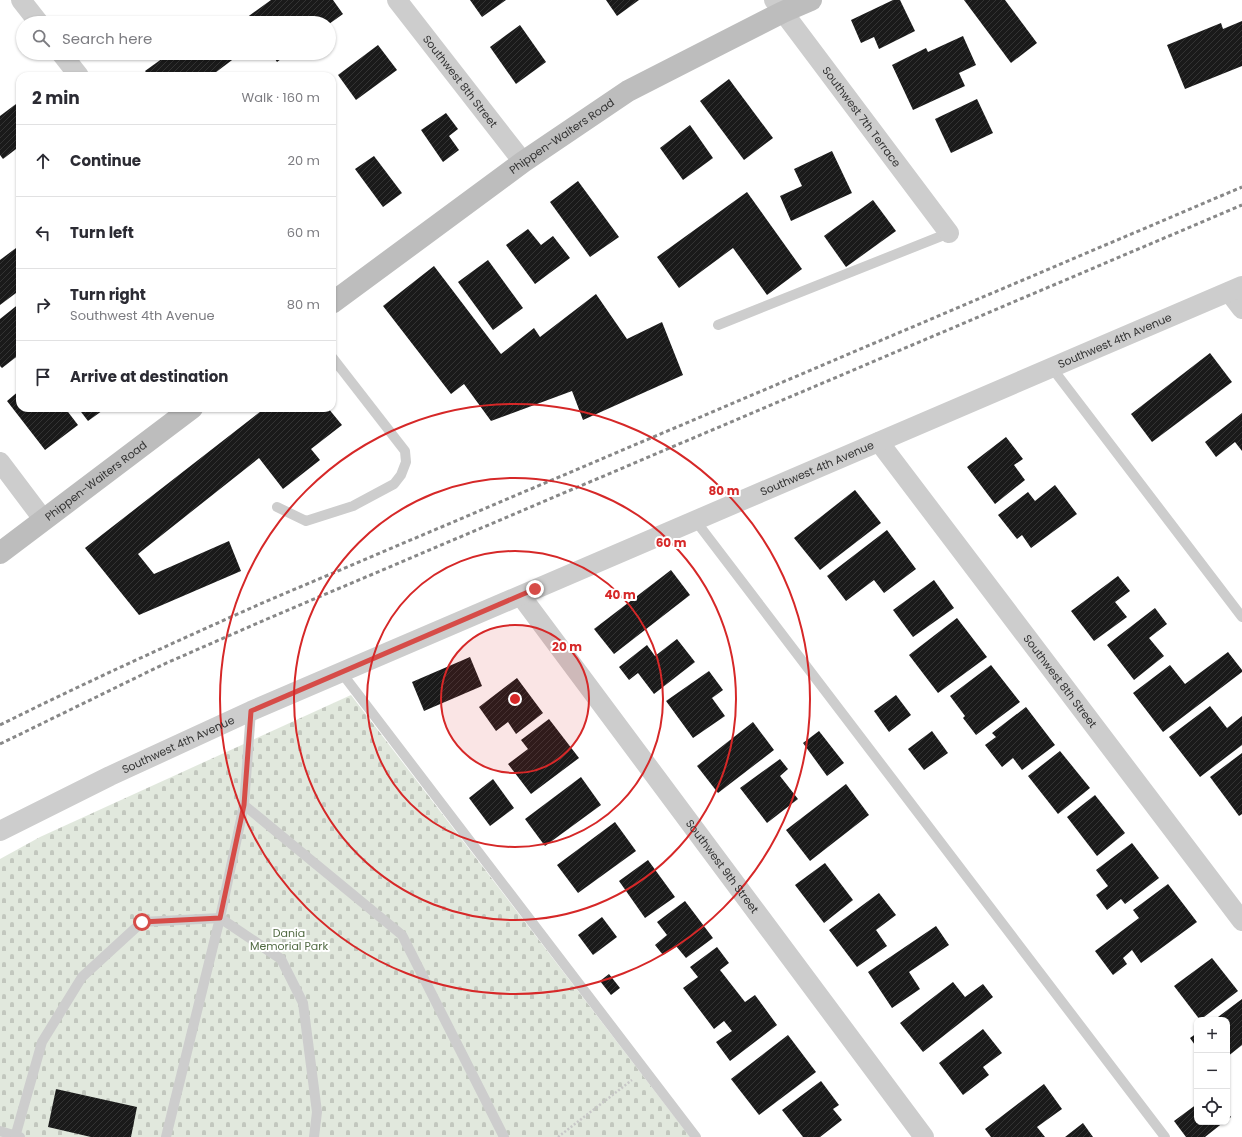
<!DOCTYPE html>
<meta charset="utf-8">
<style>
body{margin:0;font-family:Poppins,sans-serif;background:#f2f2f3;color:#2b2b33}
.controls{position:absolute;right:12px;bottom:12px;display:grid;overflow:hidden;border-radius:8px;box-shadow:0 1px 3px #0004}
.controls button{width:36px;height:36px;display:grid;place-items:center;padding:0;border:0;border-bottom:1px solid #e1e1e2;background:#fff;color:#2b2b33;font:20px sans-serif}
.stop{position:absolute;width:12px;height:12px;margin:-9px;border:3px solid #d64c48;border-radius:50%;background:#fff}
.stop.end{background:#d64c48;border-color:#fff;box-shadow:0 1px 4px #0008}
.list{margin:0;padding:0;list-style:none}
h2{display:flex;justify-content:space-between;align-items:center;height:52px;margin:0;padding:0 16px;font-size:17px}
h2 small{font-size:13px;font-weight:400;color:#7c7c81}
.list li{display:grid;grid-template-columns:26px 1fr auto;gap:12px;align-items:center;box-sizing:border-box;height:72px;padding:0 16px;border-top:1px solid #e1e1e2}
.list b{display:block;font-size:15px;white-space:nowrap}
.list p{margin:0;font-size:13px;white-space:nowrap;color:#7c7c81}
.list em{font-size:13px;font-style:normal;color:#7c7c81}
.icon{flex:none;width:22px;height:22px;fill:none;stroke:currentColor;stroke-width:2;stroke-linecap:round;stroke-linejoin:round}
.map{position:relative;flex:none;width:1242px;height:1137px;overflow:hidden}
.search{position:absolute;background:#fff;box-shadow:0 1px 3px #0004;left:16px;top:16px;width:320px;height:44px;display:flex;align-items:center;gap:10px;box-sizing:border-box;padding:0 14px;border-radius:22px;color:#7c7c81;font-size:15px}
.panel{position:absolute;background:#fff;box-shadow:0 1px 3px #0004;left:16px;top:72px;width:320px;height:340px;border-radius:12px}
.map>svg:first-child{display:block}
</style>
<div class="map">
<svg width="1242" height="1137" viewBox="0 0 1242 1137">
<defs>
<pattern id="cemetery-stones" width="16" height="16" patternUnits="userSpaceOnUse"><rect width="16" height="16" fill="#e1e8dd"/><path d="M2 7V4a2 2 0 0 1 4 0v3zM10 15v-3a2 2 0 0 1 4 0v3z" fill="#c2c7be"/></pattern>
<pattern id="building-hatch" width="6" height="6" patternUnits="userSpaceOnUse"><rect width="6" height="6" fill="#1a1a1a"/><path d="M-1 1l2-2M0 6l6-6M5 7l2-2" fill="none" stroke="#333"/></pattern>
</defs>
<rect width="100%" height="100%" fill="#fff"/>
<path fill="url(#cemetery-stones)" d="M 351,695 L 690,1137 L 0,1137 L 0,859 L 40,837 Z"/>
<g fill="url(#building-hatch)">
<path d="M 271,0 L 333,0 L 343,14 L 329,24 L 329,23 L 249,23 L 246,18 Z"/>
<path d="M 470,0 L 506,0 L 482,17 Z"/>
<path d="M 606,0 L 639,0 L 617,16 Z"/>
<path d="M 893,0 L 900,0 L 915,31 L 879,49 L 874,37 L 861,43 L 851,20 Z"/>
<path d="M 964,0 L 1005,0 L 1037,43 L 1011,63 Z"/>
<path d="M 1242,21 L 1242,66 L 1185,89 L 1167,45 L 1221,23 L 1223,29 Z"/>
<path d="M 520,25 L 546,62 L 516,84 L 490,47 Z"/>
<path d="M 963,36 L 976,65 L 959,73 L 965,86 L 913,110 L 892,65 L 926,48 L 928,52 Z"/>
<path d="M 378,45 L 397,70 L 356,100 L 338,75 Z"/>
<path d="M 170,53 L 233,53 L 236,57 L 211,76 L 149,76 L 145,71 Z"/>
<path d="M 271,53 L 289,53 L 277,62 Z"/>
<path d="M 729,79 L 773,138 L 744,160 L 700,101 Z"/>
<path d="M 977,99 L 993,133 L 951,153 L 935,119 Z"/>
<path d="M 20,101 L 20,146 L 3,159 L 0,155 L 0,116 Z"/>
<path d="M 446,113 L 458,129 L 449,136 L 459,150 L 443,162 L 421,130 Z"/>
<path d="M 690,125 L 713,158 L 683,180 L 660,148 Z"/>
<path d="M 832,151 L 852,193 L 791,221 L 780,196 L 802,186 L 794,169 Z"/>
<path d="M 374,156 L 402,193 L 383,207 L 355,169 Z"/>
<path d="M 578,181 L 619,237 L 590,257 L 550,202 Z"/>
<path d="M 747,192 L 802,269 L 767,295 L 733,248 L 679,288 L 657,257 Z"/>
<path d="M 873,200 L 896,231 L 846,267 L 824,236 Z"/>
<path d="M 528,229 L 541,245 L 553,236 L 570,258 L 535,284 L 506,245 Z"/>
<path d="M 20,245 L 20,290 L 0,305 L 0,260 Z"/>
<path d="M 488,260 L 523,308 L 493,330 L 458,282 Z"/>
<path d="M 434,266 L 501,354 L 534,328 L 540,337 L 596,294 L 627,339 L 662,322 L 683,375 L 583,420 L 572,391 L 491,421 L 464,384 L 451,394 L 383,306 Z"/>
<path d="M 20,303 L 20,354 L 2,368 L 0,366 L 0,319 Z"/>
<path d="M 1210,353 L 1232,382 L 1152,442 L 1131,414 Z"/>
<path d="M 20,390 L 20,408 L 65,408 L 78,425 L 45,450 L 7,401 Z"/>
<path d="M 78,408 L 106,408 L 88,421 Z"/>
<path d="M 265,408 L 328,408 L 342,425 L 311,449 L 320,460 L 283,489 L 259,458 L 138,554 L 154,574 L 229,541 L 241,571 L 139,615 L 85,548 Z"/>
<path d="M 1242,413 L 1242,451 L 1235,442 L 1216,457 L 1205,442 Z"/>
<path d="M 1006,437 L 1023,459 L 1014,465 L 1025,480 L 995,504 L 967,467 Z"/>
<path d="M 1055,485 L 1077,514 L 1031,548 L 1022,535 L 1017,539 L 998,515 L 1028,492 L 1035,501 Z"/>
<path d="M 855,490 L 881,523 L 820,570 L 794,538 Z"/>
<path d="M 887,530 L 916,569 L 884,593 L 874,580 L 846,601 L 827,576 Z"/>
<path d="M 671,570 L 690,595 L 614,654 L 594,629 Z"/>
<path d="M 1118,576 L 1130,591 L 1115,602 L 1127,617 L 1094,641 L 1071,611 Z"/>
<path d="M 934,580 L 954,608 L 913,637 L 893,610 Z"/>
<path d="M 1155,608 L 1167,624 L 1149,638 L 1164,656 L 1134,680 L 1107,645 Z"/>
<path d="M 957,618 L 987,657 L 938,693 L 909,655 Z"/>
<path d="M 677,639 L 695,662 L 654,694 L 638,673 L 629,680 L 619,667 L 647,645 L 655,656 Z"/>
<path d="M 1228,652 L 1242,670 L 1242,672 L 1163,732 L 1133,693 L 1170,665 L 1185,684 Z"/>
<path d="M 470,657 L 482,686 L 424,711 L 412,682 Z"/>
<path d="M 991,665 L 1020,702 L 976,735 L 963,718 L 965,716 L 950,696 Z"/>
<path d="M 709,671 L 723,690 L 712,698 L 725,716 L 693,738 L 666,701 Z"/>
<path d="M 517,678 L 543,713 L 516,734 L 508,722 L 496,731 L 479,707 Z"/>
<path d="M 896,695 L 911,715 L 889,732 L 874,711 Z"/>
<path d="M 1210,706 L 1227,728 L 1242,716 L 1242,745 L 1200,777 L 1169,737 Z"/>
<path d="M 1026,707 L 1055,745 L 1022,770 L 1013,758 L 1002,767 L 985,745 L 996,737 L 992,733 Z"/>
<path d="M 549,719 L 579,758 L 531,794 L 508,764 L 528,749 L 521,740 Z"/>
<path d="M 753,722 L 774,750 L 718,793 L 697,766 Z"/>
<path d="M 819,731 L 844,763 L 827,776 L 803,743 Z"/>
<path d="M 932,731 L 948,753 L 924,770 L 908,749 Z"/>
<path d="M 1060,751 L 1090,788 L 1058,814 L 1028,776 Z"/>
<path d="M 1242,753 L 1242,814 L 1239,816 L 1210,777 Z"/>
<path d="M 780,759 L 788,769 L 780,776 L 798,799 L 767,823 L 740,788 Z"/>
<path d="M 581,777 L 601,805 L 545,846 L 525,819 Z"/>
<path d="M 493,779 L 514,808 L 490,826 L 469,798 Z"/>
<path d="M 846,784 L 869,815 L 810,861 L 786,830 Z"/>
<path d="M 1095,795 L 1125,833 L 1097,856 L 1067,817 Z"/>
<path d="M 615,822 L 636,851 L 578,893 L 557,865 Z"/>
<path d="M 1132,843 L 1159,878 L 1125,904 L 1121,899 L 1107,910 L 1096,895 L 1108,886 L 1096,870 Z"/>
<path d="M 648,860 L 675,897 L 645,918 L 619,881 Z"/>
<path d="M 825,863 L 853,900 L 824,923 L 795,885 Z"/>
<path d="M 1168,884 L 1197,922 L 1141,963 L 1132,950 L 1123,958 L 1127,964 L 1113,975 L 1095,951 L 1139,918 L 1133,910 Z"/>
<path d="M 879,893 L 896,915 L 876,930 L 887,946 L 857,967 L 829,930 Z"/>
<path d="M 685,901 L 713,938 L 686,958 L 676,946 L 663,955 L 655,945 L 667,935 L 657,922 Z"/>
<path d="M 602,917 L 617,937 L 593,955 L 578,935 Z"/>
<path d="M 936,926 L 949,945 L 909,972 L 920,989 L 892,1008 L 868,972 Z"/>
<path d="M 717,947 L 729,963 L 720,970 L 745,1002 L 755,995 L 777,1025 L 730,1061 L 716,1042 L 732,1031 L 724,1021 L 714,1029 L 683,988 L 698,977 L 690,967 Z"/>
<path d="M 1212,958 L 1238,991 L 1200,1020 L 1174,986 Z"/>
<path d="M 609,974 L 620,988 L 611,995 L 600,981 Z"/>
<path d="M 953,982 L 965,997 L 983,984 L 993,997 L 923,1052 L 900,1023 Z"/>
<path d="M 1242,999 L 1242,1045 L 1227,1057 L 1227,1020 L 1214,1020 Z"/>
<path d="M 983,1029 L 1002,1053 L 983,1067 L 989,1075 L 963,1095 L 939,1063 Z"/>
<path d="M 1197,1033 L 1197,1048 L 1190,1038 Z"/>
<path d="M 788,1035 L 816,1072 L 759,1115 L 731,1079 Z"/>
<path d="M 821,1081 L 839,1105 L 833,1109 L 842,1120 L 820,1137 L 803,1137 L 782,1110 Z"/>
<path d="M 1044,1084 L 1062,1109 L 1037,1127 L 1045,1137 L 991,1137 L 985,1129 Z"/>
<path d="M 56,1089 L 137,1107 L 131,1137 L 91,1137 L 48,1127 Z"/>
<path d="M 1197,1104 L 1197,1122 L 1224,1122 L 1205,1137 L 1186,1137 L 1174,1121 Z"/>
<path d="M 1227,1112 L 1231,1117 L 1227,1120 Z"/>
<path d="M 1083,1123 L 1093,1137 L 1065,1137 Z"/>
</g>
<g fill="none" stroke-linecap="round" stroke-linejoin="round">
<path stroke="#c7c7c7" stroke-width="2.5" stroke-dasharray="2 2" stroke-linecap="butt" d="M 558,1137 L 632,1080"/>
<g stroke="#cdcdcd" stroke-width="10">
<path d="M 718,325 L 949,233"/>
<path d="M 1052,368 L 1242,617"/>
<path d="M 277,507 L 306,521 L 353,506 L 394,484 L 401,475 L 406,462 L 405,451 L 332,357"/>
<path d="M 695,520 L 1165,1137"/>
<path d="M 341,672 L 696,1137"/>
<path d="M 244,805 L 402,935 L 504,1137"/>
<path d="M 0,1131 L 20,1137"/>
<path d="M 15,1137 L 42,1042 L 82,977 L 142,922 L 220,918 L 281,959 L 303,1003 L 317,1112 L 314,1137"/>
<path d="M 166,1137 L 220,918 L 244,805 L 251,711"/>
</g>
<g stroke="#cdcdcd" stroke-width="20">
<path d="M 21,0 L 39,23"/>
<path id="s1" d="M 397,0 L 523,162"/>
<path id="s2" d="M 774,0 L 949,233"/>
<path d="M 61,53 L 79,76"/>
<path d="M 1229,292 L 1242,309"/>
<path id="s3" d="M 879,442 L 1242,921"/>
<path d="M 0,462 L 43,519"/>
<path id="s4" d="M 521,596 L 924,1137"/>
<path id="s5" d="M 0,831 L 110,776 L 251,711 L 1242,286"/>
</g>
<g stroke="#bdbdbd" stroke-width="22">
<path id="s6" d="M 332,303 L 523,162 L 628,91 L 722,43 L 783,12 L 811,0"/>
<path id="s7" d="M 0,553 L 192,408"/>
</g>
<g stroke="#888" stroke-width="3" stroke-dasharray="4 3" stroke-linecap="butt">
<path d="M 0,725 C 86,682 173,643 260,604 L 1242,187"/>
<path d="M 0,744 L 162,665 L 267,619 L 1242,205"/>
</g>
</g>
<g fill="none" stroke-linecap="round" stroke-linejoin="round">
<path stroke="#d64c48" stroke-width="5" d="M 142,922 L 220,918 L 244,805 L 251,711 L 535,589"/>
</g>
<circle cx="515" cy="699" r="74" fill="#d62828" fill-opacity=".12"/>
<g fill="none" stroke="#d62828" stroke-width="2">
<circle cx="515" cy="699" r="74"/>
<circle cx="515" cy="699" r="148"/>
<circle cx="515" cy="699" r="221"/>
<circle cx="515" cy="699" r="295"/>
</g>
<g text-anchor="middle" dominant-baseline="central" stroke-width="4" stroke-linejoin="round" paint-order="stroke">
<g font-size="11" fill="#333" stroke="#fff">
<text stroke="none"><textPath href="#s1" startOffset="103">Southwest 8th Street</textPath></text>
<text stroke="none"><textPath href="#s2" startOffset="146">Southwest 7th Terrace</textPath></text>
<text stroke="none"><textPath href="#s6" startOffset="284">Phippen-Waiters Road</textPath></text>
<text stroke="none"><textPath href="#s5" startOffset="1218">Southwest 4th Avenue</textPath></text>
<text stroke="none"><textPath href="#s5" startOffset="894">Southwest 4th Avenue</textPath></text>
<text stroke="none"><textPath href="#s7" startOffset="120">Phippen-Waiters Road</textPath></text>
<text stroke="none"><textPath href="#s3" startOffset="300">Southwest 8th Street</textPath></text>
<text stroke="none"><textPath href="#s5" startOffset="198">Southwest 4th Avenue</textPath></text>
<text stroke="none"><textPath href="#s4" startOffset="337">Southwest 9th Street</textPath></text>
</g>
<g font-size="11" fill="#526b43" stroke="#fff">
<text x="289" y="933">Dania<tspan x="289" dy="13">Memorial Park</tspan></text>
</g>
</g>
<circle cx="515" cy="699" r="6" fill="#d62828" stroke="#fff" stroke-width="2"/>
<g font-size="12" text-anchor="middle" font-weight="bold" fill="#d62828" stroke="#fff" stroke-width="4" stroke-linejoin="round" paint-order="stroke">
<text x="724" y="495">80 m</text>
<text x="671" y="547">60 m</text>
<text x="620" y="599">40 m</text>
<text x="567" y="651">20 m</text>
</g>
</svg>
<div class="controls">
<button>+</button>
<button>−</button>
<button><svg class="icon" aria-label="locate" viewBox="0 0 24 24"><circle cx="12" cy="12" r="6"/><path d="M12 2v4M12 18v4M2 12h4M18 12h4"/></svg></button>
</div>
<div class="stop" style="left:142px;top:922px"></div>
<div class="stop end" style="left:535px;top:589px"></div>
<div class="search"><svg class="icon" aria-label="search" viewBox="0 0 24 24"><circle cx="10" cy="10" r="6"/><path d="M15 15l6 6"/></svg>Search here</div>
<section class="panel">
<h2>2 min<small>Walk · 160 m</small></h2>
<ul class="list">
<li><svg class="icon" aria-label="ahead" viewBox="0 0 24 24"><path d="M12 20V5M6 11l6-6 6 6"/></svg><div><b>Continue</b></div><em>20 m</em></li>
<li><svg class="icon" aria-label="left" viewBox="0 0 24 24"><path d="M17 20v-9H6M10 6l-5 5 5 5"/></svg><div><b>Turn left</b></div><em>60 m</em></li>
<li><svg class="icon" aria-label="right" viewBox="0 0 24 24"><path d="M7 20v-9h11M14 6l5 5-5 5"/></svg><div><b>Turn right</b><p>Southwest 4th Avenue</p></div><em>80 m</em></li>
<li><svg class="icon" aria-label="arrive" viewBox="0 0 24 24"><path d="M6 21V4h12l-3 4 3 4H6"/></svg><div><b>Arrive at destination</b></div></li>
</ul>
</section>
</div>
